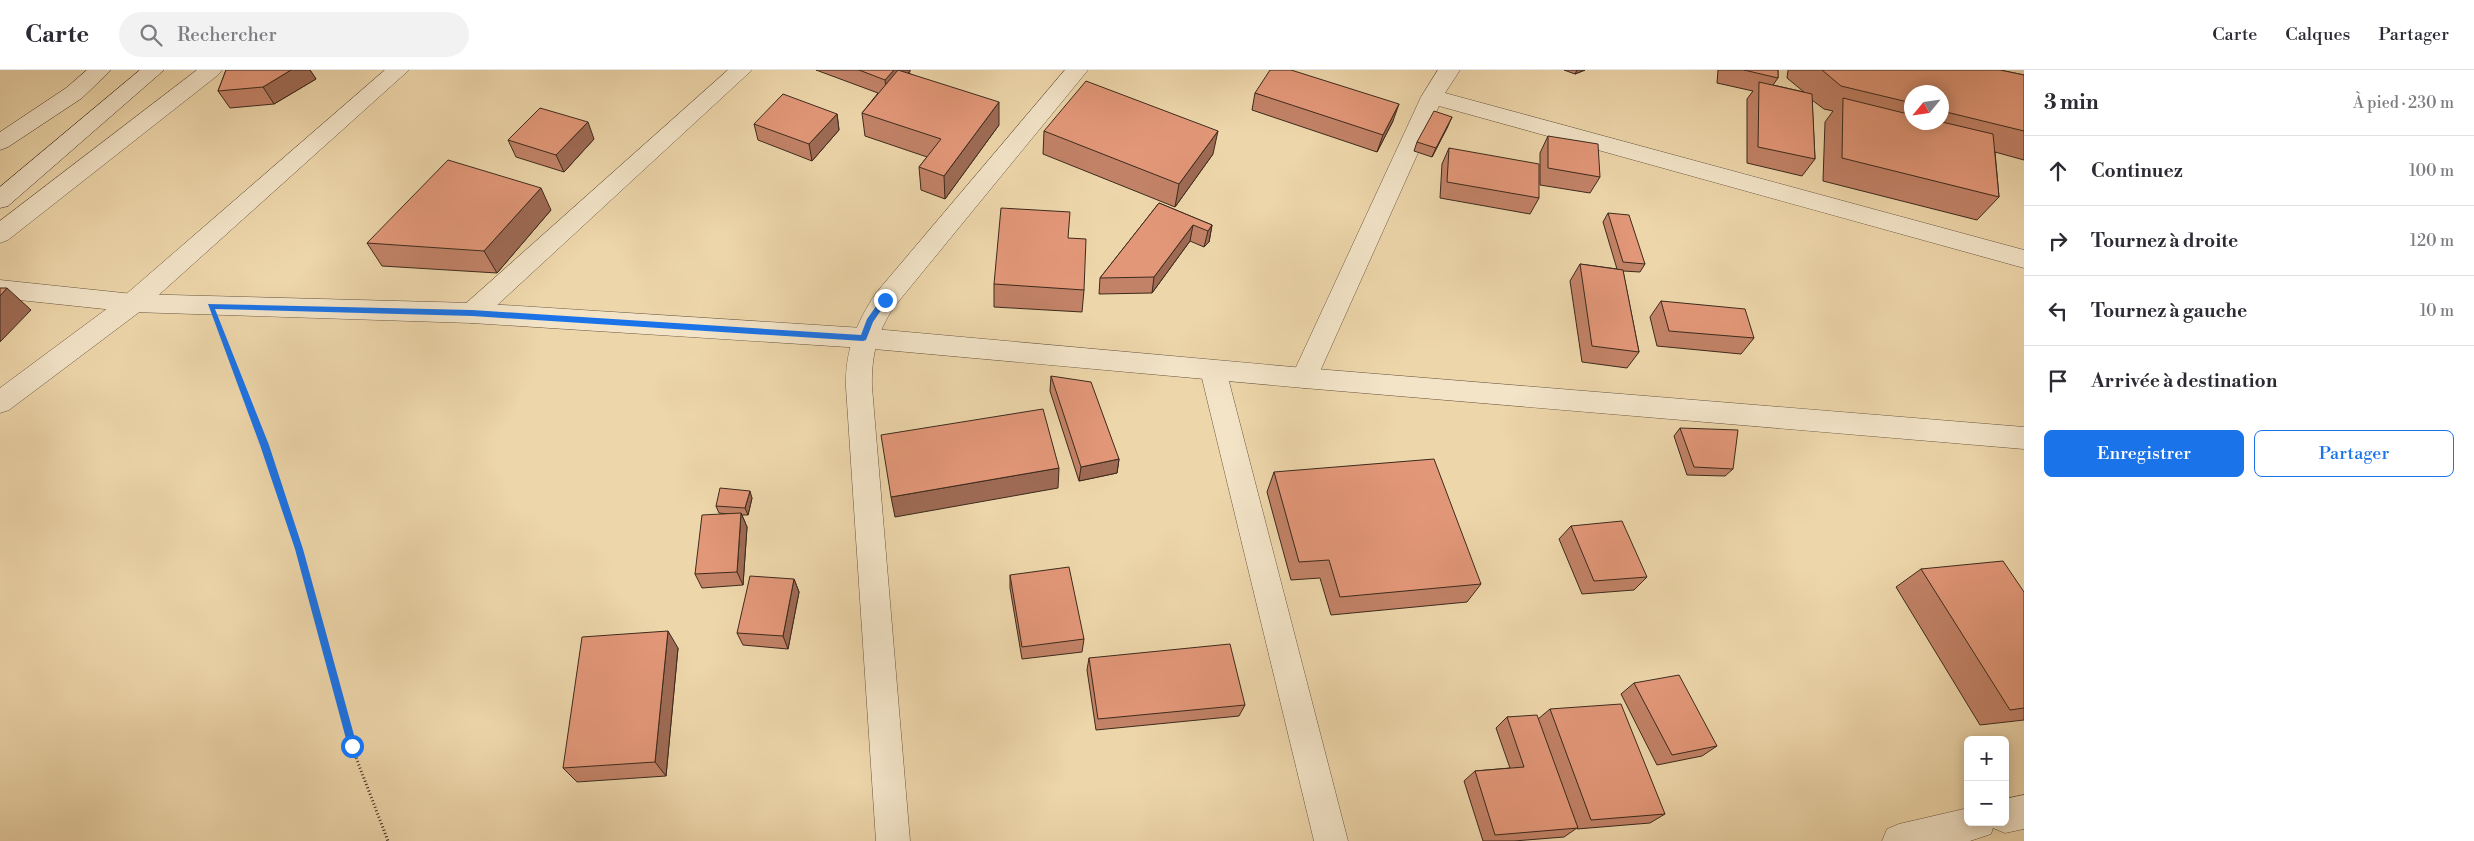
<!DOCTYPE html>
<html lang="fr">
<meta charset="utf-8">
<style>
body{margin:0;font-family:"Libre Bodoni",serif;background:#f2f2f3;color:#2b2b33}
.controls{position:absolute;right:15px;bottom:15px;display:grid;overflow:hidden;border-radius:8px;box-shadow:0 2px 12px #0003}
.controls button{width:45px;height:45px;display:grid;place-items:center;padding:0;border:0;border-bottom:1px solid #e1e1e2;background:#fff;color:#2b2b33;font:25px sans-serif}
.compass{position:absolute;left:1904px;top:15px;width:45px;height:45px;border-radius:50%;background:#fff;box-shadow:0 2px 12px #0003;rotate:241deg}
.stop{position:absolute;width:15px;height:15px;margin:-11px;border:4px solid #1a73e8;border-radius:50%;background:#fff}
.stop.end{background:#1a73e8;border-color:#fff;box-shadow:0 1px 5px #0008}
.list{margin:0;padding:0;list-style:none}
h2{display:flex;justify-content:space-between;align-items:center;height:65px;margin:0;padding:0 20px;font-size:21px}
h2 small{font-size:16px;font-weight:400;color:#7c7c81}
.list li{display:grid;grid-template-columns:32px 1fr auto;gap:15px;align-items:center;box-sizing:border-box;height:70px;padding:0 20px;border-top:1px solid #e1e1e2}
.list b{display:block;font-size:19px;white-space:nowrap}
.list em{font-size:16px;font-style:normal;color:#7c7c81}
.actions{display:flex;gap:10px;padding:15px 20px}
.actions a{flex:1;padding:11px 0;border:1px solid #1a73e8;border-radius:8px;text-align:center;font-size:18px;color:#1a73e8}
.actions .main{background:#1a73e8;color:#fff}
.icon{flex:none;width:28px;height:28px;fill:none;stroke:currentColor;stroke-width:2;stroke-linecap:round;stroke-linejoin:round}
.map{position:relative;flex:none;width:2024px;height:771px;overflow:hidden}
header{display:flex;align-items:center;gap:30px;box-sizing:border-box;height:70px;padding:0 25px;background:#fff;border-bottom:1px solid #e1e1e2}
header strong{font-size:24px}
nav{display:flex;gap:28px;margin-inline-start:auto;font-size:18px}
.search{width:350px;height:45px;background:#f2f2f3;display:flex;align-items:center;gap:12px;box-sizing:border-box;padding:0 18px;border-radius:28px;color:#7c7c81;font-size:19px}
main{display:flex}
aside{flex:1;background:#fff}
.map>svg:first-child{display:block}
</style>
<header>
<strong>Carte</strong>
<div class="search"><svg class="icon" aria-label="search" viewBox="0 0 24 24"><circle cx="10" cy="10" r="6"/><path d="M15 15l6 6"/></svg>Rechercher</div>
<nav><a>Carte</a><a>Calques</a><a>Partager</a></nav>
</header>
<main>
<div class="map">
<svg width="2024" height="771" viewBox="0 0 2024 771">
<rect width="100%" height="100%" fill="#edd6aa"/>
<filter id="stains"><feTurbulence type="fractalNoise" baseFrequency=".004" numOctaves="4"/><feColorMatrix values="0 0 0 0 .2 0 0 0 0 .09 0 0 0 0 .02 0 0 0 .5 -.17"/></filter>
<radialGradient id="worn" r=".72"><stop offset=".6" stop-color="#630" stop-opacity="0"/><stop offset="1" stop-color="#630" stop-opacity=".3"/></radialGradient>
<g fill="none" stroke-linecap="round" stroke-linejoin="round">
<g stroke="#685540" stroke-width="1">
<g id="minor">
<path d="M 197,0 L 222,0 L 218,5 L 8,170 L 0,173 L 0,151 Z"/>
<path d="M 385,0 L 409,0 L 142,240 L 9,340 L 0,343 L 0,318 L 124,226 Z"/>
<path d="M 728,0 L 752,0 L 481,250 L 472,253 L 463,250 L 459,243 L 463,236 Z"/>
<path d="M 1065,0 L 1088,0 L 894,237 C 877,262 871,287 872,317 L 910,771 L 876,771 L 846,317 C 845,281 856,253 876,223 Z"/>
<path d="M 1438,0 L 1460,0 L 1445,23 L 2024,180 L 2024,198 L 1439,36 L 1317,308 L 1313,315 L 1304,318 L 1295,315 L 1291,308 L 1421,27 Z"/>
<path d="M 1213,290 L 1222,293 L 1226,300 L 1348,771 L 1314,771 L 1200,300 L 1204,293 Z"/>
<path d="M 2024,725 L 2024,759 L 2005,763 L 1993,758 L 1991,764 L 1970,771 L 1882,771 L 1887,759 L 1899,754 L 1968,738 L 1968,752 L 2005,752 L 2005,729 Z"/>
</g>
</g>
<g stroke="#685540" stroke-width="1">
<path id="tertiary" d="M 0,210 L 133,224 L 472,233 L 863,258 L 1304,298 L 2024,357 L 2024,379 L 1304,318 L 863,278 L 472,253 L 133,242 L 0,228 Z"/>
</g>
<g stroke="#3c2a1c" stroke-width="1">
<g id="secondary">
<path d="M 87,0 L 111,0 L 82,28 L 8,77 L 0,80 L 0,62 L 66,18 Z"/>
<path d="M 140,0 L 164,0 L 8,136 L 0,138 L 0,117 Z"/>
</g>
</g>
<path stroke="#3c2a1c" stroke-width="2.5" stroke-dasharray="1 2" stroke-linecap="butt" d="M 222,266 L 251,341"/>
<path stroke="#3c2a1c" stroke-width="3" stroke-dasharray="1 2.5" stroke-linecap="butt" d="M 250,340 L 299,479 L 352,677 L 388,771"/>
<use href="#minor" fill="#f3e4c8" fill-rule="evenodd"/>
<use href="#tertiary" fill="#f3e4c8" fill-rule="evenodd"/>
<use href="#secondary" fill="#f3e4c8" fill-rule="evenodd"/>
</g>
<g fill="#c28267" stroke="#3c2a1c" fill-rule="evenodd">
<path d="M 226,0 L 310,0 L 316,9 L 274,34 L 230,38 L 218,21 Z"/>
<path d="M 816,0 L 910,0 L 910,1 L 909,3 L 999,55 L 945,129 L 921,120 L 919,97 L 927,87 L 865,66 L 862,43 L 878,23 Z"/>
<path d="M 1564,0 L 1585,0 L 1575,4 Z"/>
<path d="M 1718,0 L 1778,0 L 1778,8 L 1773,15 L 1804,22 L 1787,8 L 1788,0 L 2000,0 L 2024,5 L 2024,90 L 1995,82 L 1999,127 L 1977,150 L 1823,111 L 1825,52 L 1833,41 L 1824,39 L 1812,30 L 1815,89 L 1802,106 L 1747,93 L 1747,29 L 1753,21 L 1717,13 ZM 1912,22 L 1942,22 L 1942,52 L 1912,52 Z"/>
<path d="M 1255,23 L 1393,51 L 1377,82 L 1252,40 Z"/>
<path d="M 837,44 L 839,60 L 812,91 L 758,70 L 754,54 Z"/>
<path d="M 1448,56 L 1432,87 L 1414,81 L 1417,72 Z"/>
<path d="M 1044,61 L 1213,84 L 1175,137 L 1043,84 Z"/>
<path d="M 1548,66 L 1600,107 L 1590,123 L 1540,115 L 1540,83 Z"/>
<path d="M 594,69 L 564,102 L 516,87 L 508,70 Z"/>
<path d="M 1449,78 L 1539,128 L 1530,144 L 1440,128 L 1442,94 Z"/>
<path d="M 1159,133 L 1212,155 L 1209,172 L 1204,177 L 1190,171 L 1152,223 L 1099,224 L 1100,208 Z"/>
<path d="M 551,140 L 497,203 L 382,196 L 367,173 Z"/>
<path d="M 1608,143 L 1645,194 L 1640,202 L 1623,201 L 1639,282 L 1627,298 L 1582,292 L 1570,211 L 1580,194 L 1617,199 L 1603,152 Z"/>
<path d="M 1068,168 L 1084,220 L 1082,242 L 994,237 L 994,214 Z"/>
<path d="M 1661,231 L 1754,268 L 1741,284 L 1657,276 L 1650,247 Z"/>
<path d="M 1051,306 L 1119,389 L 1117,403 L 1079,411 L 1050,321 Z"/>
<path d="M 1680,358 L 1733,399 L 1725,406 L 1687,405 L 1674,366 Z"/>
<path d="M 1274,402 L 1481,514 L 1467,532 L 1331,545 L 1320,508 L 1291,510 L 1267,422 Z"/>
<path d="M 752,428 L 748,445 L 742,445 L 747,457 L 743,515 L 702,518 L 695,504 L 728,444 L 719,443 L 716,436 Z"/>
<path d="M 1571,456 L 1647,507 L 1634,520 L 1582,524 L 1559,469 Z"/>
<path d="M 1921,499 L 2024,522 L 2024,650 L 1980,655 L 1896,517 Z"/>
<path d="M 1010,505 L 1084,569 L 1082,582 L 1022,589 L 1010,518 Z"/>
<path d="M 794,509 L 799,522 L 788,579 L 743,575 L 737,563 Z"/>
<path d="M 678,578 L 666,706 L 577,712 L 563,698 Z"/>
<path d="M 1089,588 L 1245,635 L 1239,646 L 1096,660 L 1087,600 Z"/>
<path d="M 1634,613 L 1717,676 L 1702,686 L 1657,695 L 1621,624 Z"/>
<path d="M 1550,639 L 1665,744 L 1650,753 L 1577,759 L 1577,758 L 1564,767 L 1514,771 L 1483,771 L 1464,711 L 1475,701 L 1510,698 L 1496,658 L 1507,647 L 1538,649 Z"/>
</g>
<g fill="#9e6a54" stroke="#3c2a1c">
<path d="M 291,0 L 310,0 L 316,9 L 274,34 L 263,17 Z"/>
<path d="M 894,0 L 910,0 L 910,1 L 887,27 L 885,10 Z"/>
<path d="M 1577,0 L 1585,0 L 1575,4 Z"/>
<path d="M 999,32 L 999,55 L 945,129 L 944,106 Z"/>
<path d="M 1399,34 L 1393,51 L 1377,82 L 1383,65 Z"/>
<path d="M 837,44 L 839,60 L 812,91 L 809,74 Z"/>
<path d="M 1452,47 L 1448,56 L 1432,87 L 1436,78 Z"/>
<path d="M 588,52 L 594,69 L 564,102 L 556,85 Z"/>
<path d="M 1218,61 L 1213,84 L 1175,137 L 1179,114 Z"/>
<path d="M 541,118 L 551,140 L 497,203 L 484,181 Z"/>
<path d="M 1193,155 L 1190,171 L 1152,223 L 1154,207 Z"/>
<path d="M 1212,155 L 1209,172 L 1204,177 L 1208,161 Z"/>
<path d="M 7,218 L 31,240 L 0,272 L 0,226 Z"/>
<path d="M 1119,389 L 1117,403 L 1079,411 L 1081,397 Z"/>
<path d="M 1059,398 L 1058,418 L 895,447 L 891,427 Z"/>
<path d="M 750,421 L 752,428 L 748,445 L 745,438 Z"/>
<path d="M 741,443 L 747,457 L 743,515 L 737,502 Z"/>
<path d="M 794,509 L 799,522 L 788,579 L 783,566 Z"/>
<path d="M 668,561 L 678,578 L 666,706 L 655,692 Z"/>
</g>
<g fill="#e29778" stroke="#3c2a1c">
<path d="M 226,0 L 291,0 L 263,17 L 218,21 Z"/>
<path d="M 859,0 L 894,0 L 885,10 Z"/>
<path d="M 898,0 L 999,32 L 944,106 L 919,97 L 941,69 L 862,43 Z"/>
<path d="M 1270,0 L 1291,0 L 1399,34 L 1383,65 L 1255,23 Z"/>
<path d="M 1744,0 L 1778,0 L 1778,8 Z"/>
<path d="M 1822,0 L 2000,0 L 2024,5 L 2024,61 L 1942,41 L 1942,22 L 1912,22 L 1912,33 L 1841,16 Z"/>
<path d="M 1086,11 L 1218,61 L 1179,114 L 1044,61 Z"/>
<path d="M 1759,12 L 1812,24 L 1815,89 L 1758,77 Z"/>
<path d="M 783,24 L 837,44 L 809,74 L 754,54 Z"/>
<path d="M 1843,28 L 1912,45 L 1912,52 L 1942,52 L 1993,64 L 1999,127 L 1842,88 Z"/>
<path d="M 540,38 L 588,52 L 556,85 L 508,70 Z"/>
<path d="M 1434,41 L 1452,47 L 1436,78 L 1417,72 Z"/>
<path d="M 1548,66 L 1598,74 L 1600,107 L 1548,98 Z"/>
<path d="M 1449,78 L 1539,94 L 1539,128 L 1447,112 Z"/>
<path d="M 448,90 L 541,118 L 484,181 L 367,173 Z"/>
<path d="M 1159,133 L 1212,155 L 1208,161 L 1193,155 L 1154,207 L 1100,208 Z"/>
<path d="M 1001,138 L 1070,142 L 1068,168 L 1086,169 L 1084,220 L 994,214 Z"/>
<path d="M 1608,143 L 1629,145 L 1645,194 L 1623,192 Z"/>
<path d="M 1580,194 L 1623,200 L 1639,282 L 1592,276 Z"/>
<path d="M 0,218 L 7,218 L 0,226 Z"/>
<path d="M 1661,231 L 1745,239 L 1754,268 L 1669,261 Z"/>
<path d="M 1051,306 L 1091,312 L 1119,389 L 1081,397 Z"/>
<path d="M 1043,339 L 1059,398 L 891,427 L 881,365 Z"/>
<path d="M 1680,358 L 1738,360 L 1733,399 L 1694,397 Z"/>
<path d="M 1434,389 L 1481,514 L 1340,527 L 1329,490 L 1299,492 L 1274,402 Z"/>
<path d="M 720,418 L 750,421 L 745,438 L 716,436 Z"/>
<path d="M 741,443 L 737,502 L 695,504 L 702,445 Z"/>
<path d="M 1622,451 L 1647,507 L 1594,511 L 1571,456 Z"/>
<path d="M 2003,491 L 2024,522 L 2024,638 L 2010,640 L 1921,499 Z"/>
<path d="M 1069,497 L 1084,569 L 1022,577 L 1010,505 Z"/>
<path d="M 750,506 L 794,509 L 783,566 L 737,563 Z"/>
<path d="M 668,561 L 655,692 L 563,698 L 582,567 Z"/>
<path d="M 1230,574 L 1245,635 L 1098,649 L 1089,588 Z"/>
<path d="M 1679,605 L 1717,676 L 1672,685 L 1634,613 Z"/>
<path d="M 1621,634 L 1665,744 L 1591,750 L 1550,639 Z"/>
<path d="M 1537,645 L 1578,758 L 1495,765 L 1475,701 L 1524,697 L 1507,647 Z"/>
</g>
<path fill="#1a73e8" d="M 882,228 L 888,230 L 873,252 L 866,270 L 863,271 L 472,246 L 215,239 L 269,375 L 303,479 L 357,676 L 352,681 L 349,680 L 295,479 L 260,375 L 208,234 L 472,240 L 861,265 L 867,249 Z"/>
<rect width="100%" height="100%" filter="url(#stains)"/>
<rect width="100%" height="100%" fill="url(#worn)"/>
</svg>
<div class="controls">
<button>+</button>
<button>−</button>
</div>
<svg class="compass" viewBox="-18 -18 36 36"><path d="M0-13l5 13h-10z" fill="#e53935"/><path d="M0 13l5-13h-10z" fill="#7c7c81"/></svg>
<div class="stop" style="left:352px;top:676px"></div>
<div class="stop end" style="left:885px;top:230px"></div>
</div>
<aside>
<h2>3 min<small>À pied · 230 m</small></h2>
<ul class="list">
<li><svg class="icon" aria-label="ahead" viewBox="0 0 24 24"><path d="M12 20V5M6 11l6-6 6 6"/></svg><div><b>Continuez</b></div><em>100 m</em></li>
<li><svg class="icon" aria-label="right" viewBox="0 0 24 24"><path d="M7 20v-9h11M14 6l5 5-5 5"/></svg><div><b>Tournez à droite</b></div><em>120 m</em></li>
<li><svg class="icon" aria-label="left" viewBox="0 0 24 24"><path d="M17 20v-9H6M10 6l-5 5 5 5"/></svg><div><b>Tournez à gauche</b></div><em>10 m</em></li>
<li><svg class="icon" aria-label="arrive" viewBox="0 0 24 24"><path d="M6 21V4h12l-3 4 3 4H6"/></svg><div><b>Arrivée à destination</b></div></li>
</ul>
<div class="actions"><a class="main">Enregistrer</a><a>Partager</a></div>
</aside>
</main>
